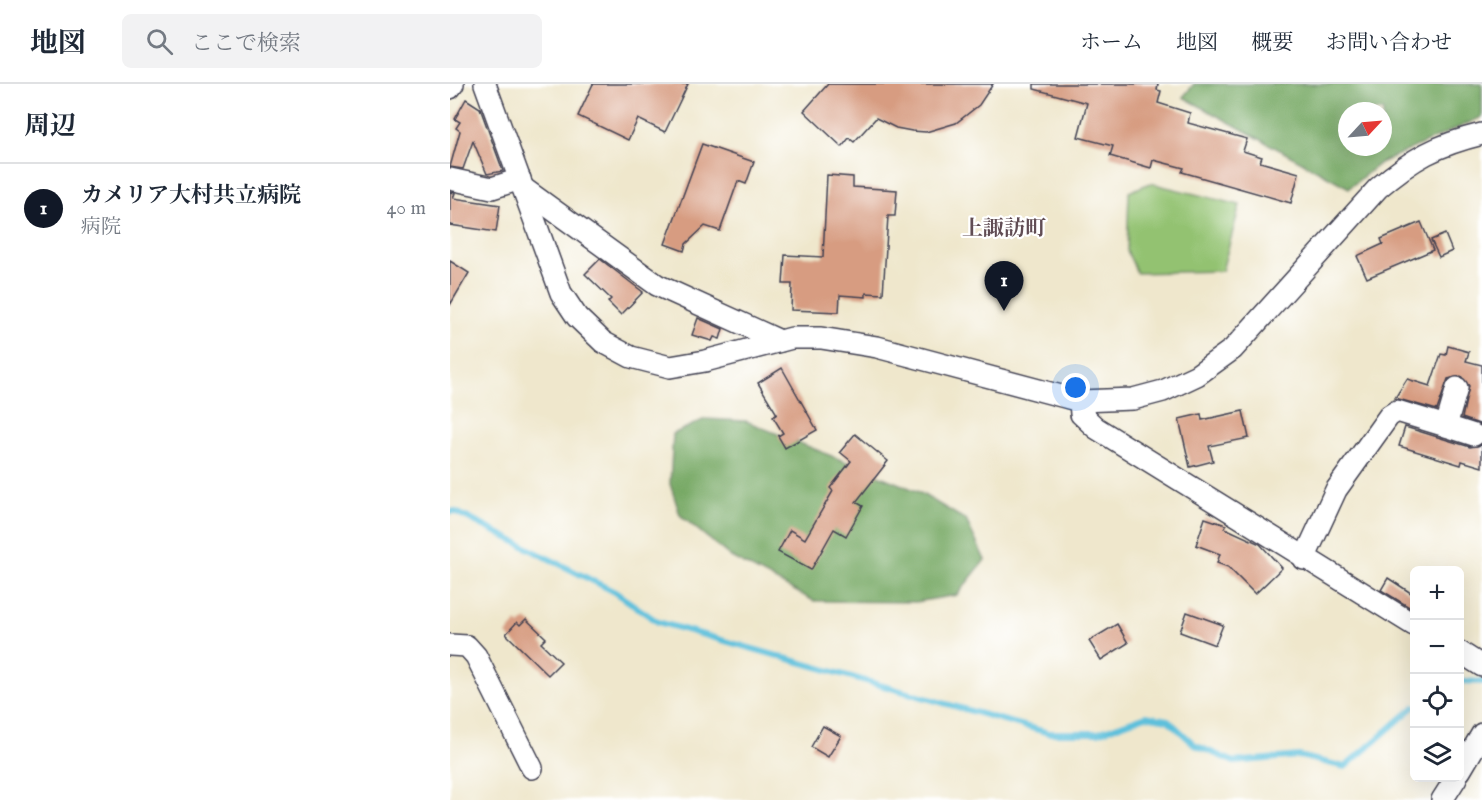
<!DOCTYPE html>
<html lang="ja">
<meta charset="utf-8">
<style>
body{margin:0;font-family:"IM FELL English","Noto Serif JP",serif;background:#f2f2f3;color:#1f2937}
.controls{position:absolute;right:18px;bottom:18px;display:grid;overflow:hidden;border-radius:9px;box-shadow:0 6px 24px #0002}
.controls button{width:54px;height:54px;display:grid;place-items:center;padding:0;border:0;border-bottom:2px solid #e0e1e3;background:#fff;color:#1f2937;font:30px sans-serif}
.compass{position:absolute;left:888px;top:18px;width:54px;height:54px;border-radius:50%;background:#fff;box-shadow:0 6px 24px #0002;rotate:64deg}
.you{position:absolute;left:626px;top:304px;width:21px;height:21px;margin:-15px;border:4px solid #fff;border-radius:50%;background:#1a73e8;box-shadow:0 0 0 9px #1a73e833}
.badge{display:grid;place-items:center;width:39px;height:39px;border-radius:50%;background:#111827;color:#fff;font-size:20px;font-weight:700}
.pin{position:absolute;translate:-50% -50px;filter:drop-shadow(0 2px 3px #0008)}
.pin::after{content:'';position:absolute;top:32px;width:21px;height:18px;background:inherit;clip-path:polygon(0 0,100% 0,50% 100%)}
.list{margin:0;padding:0;list-style:none}
h2{display:flex;justify-content:space-between;align-items:center;height:78px;margin:0;padding:0 24px;font-size:26px}
h2 small{font-size:20px;font-weight:400;color:#747a83}
.list li{display:grid;grid-template-columns:39px 1fr auto;gap:18px;align-items:center;box-sizing:border-box;height:90px;padding:0 24px;border-top:2px solid #e0e1e3}
.list b{display:block;font-size:22px;white-space:nowrap}
.list p{margin:0;font-size:20px;white-space:nowrap;color:#747a83}
.list em{font-size:20px;font-style:normal;color:#747a83}
.icon{flex:none;width:33px;height:33px;fill:none;stroke:currentColor;stroke-width:2;stroke-linecap:round;stroke-linejoin:round}
.map{position:relative;flex:none;width:1032px;height:716px;overflow:hidden}
header{display:flex;align-items:center;gap:36px;box-sizing:border-box;height:84px;padding:0 30px;background:#fff;border-bottom:2px solid #e0e1e3}
header strong{font-size:28px}
nav{display:flex;gap:33px;margin-inline-start:auto;font-size:21px}
.search{width:420px;height:54px;background:#f2f2f3;display:flex;align-items:center;gap:15px;box-sizing:border-box;padding:0 21px;border-radius:9px;color:#747a83;font-size:22px}
main{display:flex}
aside{flex:1;background:#fff}
.map>svg:first-child{display:block}
</style>
<header>
<strong>地図</strong>
<div class="search"><svg class="icon" aria-label="search" viewBox="0 0 24 24"><circle cx="10" cy="10" r="6"/><path d="M15 15l6 6"/></svg>ここで検索</div>
<nav><a>ホーム</a><a>地図</a><a>概要</a><a>お問い合わせ</a></nav>
</header>
<main>
<aside>
<h2>周辺<small></small></h2>
<ul class="list">
<li><span class="badge">1</span><div><b>カメリア大村共立病院</b><p>病院</p></div><em>40 m</em></li>
</ul>
</aside>
<div class="map">
<svg width="1032" height="716" viewBox="0 0 1032 716">
<rect width="100%" height="100%" fill="#fff"/>
<filter id="ink" filterUnits="userSpaceOnUse"><feTurbulence type="fractalNoise" baseFrequency=".0167" numOctaves="2"/><feDisplacementMap in="SourceGraphic" scale="12" xChannelSelector="R" yChannelSelector="G"/><feConvolveMatrix kernelMatrix="1 2 1 2 8 2 1 2 1" color-interpolation-filters="sRGB"/></filter>
<filter id="wash" filterUnits="userSpaceOnUse"><feTurbulence type="fractalNoise" baseFrequency=".008" numOctaves="4" result="noise"/><feDisplacementMap in="SourceGraphic" scale="24" xChannelSelector="R" yChannelSelector="G"/><feGaussianBlur stdDeviation="1.35" result="paint"/><feColorMatrix in="noise" values="0 0 0 0 0 0 0 0 0 0 0 0 0 0 0 0 0 1.4 0 .05"/><feComposite in="paint" operator="in"/></filter>
<g filter="url(#wash)">
<rect width="100%" height="100%" fill="#efe7cc"/>
<path fill="#93c271" stroke="#5a7256" stroke-width="1.5" d="M 700,99 L 790,121 L 772,187 L 687,189 L 677,167 L 679,108 Z"/>
<g fill="#76a863" stroke="#4c654f" stroke-width="1.5" fill-rule="evenodd">
<path d="M 744,0 L 1032,0 L 1032,33 L 930,79 L 899,104 L 733,13 ZM 897,27 L 933,27 L 933,63 L 897,63 Z"/>
<path d="M 255,335 L 296,337 L 467,407 L 516,436 L 535,476 L 507,511 L 466,518 L 364,517 L 281,473 L 230,431 L 220,400 L 223,350 Z"/>
</g>
<g fill="none" stroke-linecap="round" stroke-linejoin="round">
<g stroke="#5dc0db" stroke-width="6">
<path d="M 0,428 L 4,427 L 165,508 L 208,538 L 599,649 L 648,649 L 696,632 L 718,636 L 745,661 L 784,678 L 849,672 L 895,683 L 964,623"/>
<path d="M 1010,597 L 1032,598"/>
</g>
</g>
<g id="blocks">
<g fill="#d79c81">
<path d="M 143,0 L 238,0 L 215,48 L 188,35 L 178,56 L 128,32 Z"/>
<path d="M 378,0 L 543,0 L 529,21 L 506,39 L 476,48 L 462,47 L 446,44 L 426,34 L 404,58 L 399,54 L 392,63 L 354,27 Z"/>
<path d="M 584,0 L 708,0 L 707,6 L 711,7 L 708,19 L 740,29 L 738,39 L 797,55 L 793,67 L 812,73 L 810,78 L 849,89 L 841,119 L 732,88 L 734,84 L 703,76 L 701,84 L 660,72 L 663,62 L 628,53 L 637,19 L 584,5 Z"/>
<path d="M 16,15 L 30,24 L 53,87 L 37,90 L 23,57 L 13,85 L 0,83 L 10,47 L 6,44 L 10,38 L 5,35 Z"/>
<path d="M 252,60 L 304,78 L 296,100 L 288,97 L 270,147 L 255,142 L 236,160 L 234,167 L 215,160 Z"/>
<path d="M 377,91 L 403,93 L 403,103 L 447,106 L 445,132 L 438,132 L 433,210 L 416,209 L 416,213 L 390,211 L 389,228 L 341,226 L 342,200 L 333,200 L 335,171 L 373,173 Z"/>
<path d="M 0,108 L 5,109 L 3,114 L 50,121 L 46,148 L 0,141 Z"/>
<path d="M 971,138 L 983,166 L 917,194 L 907,172 L 933,160 L 931,155 Z"/>
<path d="M 995,150 L 1002,167 L 989,173 L 981,156 Z"/>
<path d="M 150,175 L 193,208 L 171,231 L 158,218 L 161,215 L 135,190 Z"/>
<path d="M 0,177 L 19,189 L 0,221 Z"/>
<path d="M 248,234 L 273,245 L 270,255 L 264,253 L 262,257 L 242,251 Z"/>
<path d="M 998,262 L 1019,268 L 1016,277 L 1032,281 L 1032,341 L 1012,334 L 1019,302 L 1011,292 L 998,295 L 987,326 L 945,314 L 957,295 L 980,302 L 991,270 L 996,271 Z"/>
<path d="M 332,284 L 367,346 L 335,364 L 328,352 L 333,349 L 323,333 L 327,330 L 308,299 Z"/>
<path d="M 793,327 L 799,354 L 759,362 L 763,377 L 740,383 L 729,335 L 751,330 L 752,336 Z"/>
<path d="M 955,343 L 1020,363 L 1032,361 L 1032,383 L 1012,377 L 1011,381 L 949,362 Z"/>
<path d="M 405,350 L 438,377 L 406,418 L 413,422 L 396,452 L 384,445 L 361,486 L 328,468 L 340,446 L 355,455 L 383,407 L 380,404 L 401,377 L 390,368 Z"/>
<path d="M 755,434 L 776,441 L 775,444 L 810,460 L 832,484 L 805,510 L 778,483 L 767,479 L 770,470 L 746,461 Z"/>
<path d="M 938,494 L 964,511 L 964,526 L 931,506 Z"/>
<path d="M 737,528 L 773,541 L 765,561 L 730,548 Z"/>
<path d="M 76,535 L 96,554 L 91,559 L 111,578 L 98,591 L 56,550 L 67,538 L 70,541 Z"/>
<path d="M 667,540 L 678,559 L 651,576 L 639,557 Z"/>
<path d="M 373,642 L 391,652 L 378,673 L 361,663 Z"/>
</g>
</g>
</g>
<g filter="url(#ink)">
<use href="#blocks" fill-opacity="0" stroke="#414051" stroke-width="1.5"/>
<g fill="none" stroke-linecap="round" stroke-linejoin="round">
<g stroke="#414051" stroke-width="24">
<g id="minor">
<path d="M 35,0 L 111,209 L 127,233 L 153,258 L 181,273 L 220,283 L 255,277 L 342,254 L 371,254 L 427,263 L 630,317 L 683,315 L 713,307 L 747,291 L 783,265 L 928,104 C 963,74 987,61 1032,50"/>
<path d="M 0,4 L 3,0"/>
<path d="M 0,95 L 42,104 L 70,95"/>
<path d="M 73,104 L 207,201 L 330,257"/>
<path d="M 630,317 L 631,330 L 646,344 L 964,541"/>
<path d="M 996,342 L 1024,351"/>
<path d="M 854,475 L 886,406 L 939,332 L 947,327 L 996,342 L 1007,304"/>
<path d="M 0,561 L 17,562 L 26,572 L 82,684"/>
<path d="M 1010,568 L 1032,582"/>
<path d="M 1010,687 L 1032,650"/>
<path d="M 992,716 L 1006,694"/>
</g>
</g>
<use href="#minor" stroke="#fff" stroke-width="21"/>
</g>
</g>
<g text-anchor="middle" dominant-baseline="central" stroke-width="4.5" stroke-linejoin="round" paint-order="stroke">
<g font-size="21" font-weight="bold" fill="#614d54" stroke="#fff">
<text x="554" y="145">上諏訪町</text>
</g>
</g>
</svg>
<div class="controls">
<button>+</button>
<button>−</button>
<button><svg class="icon" aria-label="locate" viewBox="0 0 24 24"><circle cx="12" cy="12" r="6"/><path d="M12 2v4M12 18v4M2 12h4M18 12h4"/></svg></button>
<button><svg class="icon" aria-label="layers" viewBox="0 0 24 24"><path d="M12 4l9 5-9 5-9-5zM3 14l9 5 9-5"/></svg></button>
</div>
<svg class="compass" viewBox="-18 -18 36 36"><path d="M0-13l5 13h-10z" fill="#e53935"/><path d="M0 13l5-13h-10z" fill="#747a83"/></svg>
<div class="you"></div>
<div class="pin badge" style="left:554px;top:227px">1</div>
</div>
</main>
